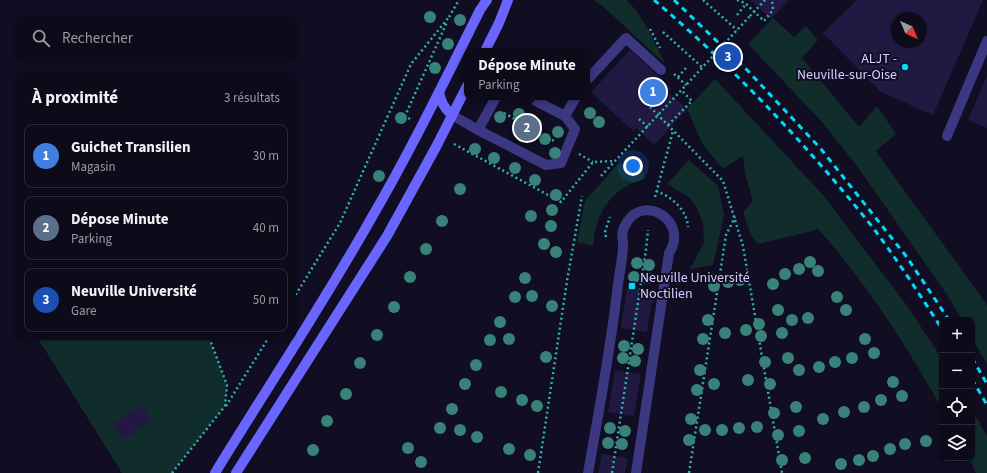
<!DOCTYPE html>
<html lang="fr">
<meta charset="utf-8">
<style>
body{margin:0;font-family:"Source Sans 3",sans-serif;background:#161323;color:#f1f3f6}
.controls{position:absolute;right:12px;bottom:12px;display:grid;overflow:hidden;border-radius:8px;box-shadow:0 1px 3px #0004}
.controls button{width:36px;height:36px;display:grid;place-items:center;padding:0;border:0;border-bottom:1px solid #2d2b39;background:#0d0a1a;color:#f1f3f6;font:20px sans-serif}
.compass{position:absolute;left:891px;top:12px;width:36px;height:36px;border-radius:50%;background:#0d0a1a;box-shadow:0 1px 3px #0004;rotate:136deg}
.you{position:absolute;left:633px;top:166px;width:14px;height:14px;margin:-10px;border:3px solid #fff;border-radius:50%;background:#1a73e8;box-shadow:0 0 0 6px #1a73e833}
.badge{display:grid;place-items:center;width:26px;height:26px;border-radius:50%;background:#7c3aed;color:#fff;font-size:13px;font-weight:700}
.pin{position:absolute;translate:-50% -50%;border:2px solid #fff;box-shadow:0 1px 4px #0006}
.popup{position:absolute;left:464px;top:48px;width:126px;height:52px;box-sizing:border-box;display:grid;place-content:center;border-radius:8px;background:#0d0a1a;filter:drop-shadow(0 1px 3px #0005);font-size:13px;white-space:nowrap;color:#9a9aa2}
.popup b{font-size:15px;color:#f1f3f6}
.popup::after{content:'';position:absolute;left:50%;top:100%;margin-left:-8px;border:8px solid transparent;border-top-color:#0d0a1a}
.list{margin:0;padding:0;list-style:none}
h2{display:flex;justify-content:space-between;align-items:center;height:52px;margin:0;padding:0 16px;font-size:17px}
h2 small{font-size:13px;font-weight:400;color:#9a9aa2}
.list li{display:grid;grid-template-columns:26px 1fr auto;gap:12px;align-items:center;box-sizing:border-box;height:64px;margin:0 8px 8px;padding:0 8px;border:1px solid #2d2b39;border-radius:8px}
.list b{display:block;font-size:15px;white-space:nowrap}
.list p{margin:0;font-size:13px;white-space:nowrap;color:#9a9aa2}
.list em{font-size:13px;font-style:normal;color:#9a9aa2}
.icon{flex:none;width:22px;height:22px;fill:none;stroke:currentColor;stroke-width:2;stroke-linecap:round;stroke-linejoin:round}
.map{position:relative;flex:none;width:987px;height:473px;overflow:hidden}
.search{position:absolute;background:#0d0a1a;box-shadow:0 1px 3px #0004;left:16px;top:16px;width:280px;height:44px;display:flex;align-items:center;gap:10px;box-sizing:border-box;padding:0 14px;border-radius:8px;color:#9a9aa2;font-size:15px}
.panel{position:absolute;background:#0d0a1a;box-shadow:0 1px 3px #0004;left:16px;top:72px;width:280px;height:268px;border-radius:8px}
.map>svg:first-child{display:block}
</style>
<div class="map">
<svg width="987" height="473" viewBox="0 0 987 473">
<rect width="100%" height="100%" fill="#110d22"/>
<g fill="#102c2b">
<path d="M 594,0 L 626,0 C 643,14 655,45 666,65 L 606,9 Z"/>
<path d="M 773,18 L 794,37 L 806,26 L 818,40 L 802,58 L 859,127 L 877,106 L 896,134 L 876,151 L 987,305 L 987,364 L 972,338 L 972,320 L 962,320 L 950,299 L 857,166 L 822,122 L 748,44 Z"/>
<path d="M 715,79 L 824,196 L 908,307 L 942,359 L 942,409 C 906,345 866,282 817,228 L 813,231 L 758,244 L 751,235 L 743,212 L 753,201 L 745,174 L 743,156 L 723,169 L 703,145 L 687,109 Z"/>
<path d="M 689,160 L 718,186 L 724,215 L 713,265 L 690,269 L 704,243 L 703,223 L 697,208 L 690,198 L 667,184 Z"/>
<path d="M 632,163 L 642,168 L 645,179 C 639,181 631,183 625,187 C 603,201 595,222 593,246 L 577,242 L 585,201 L 617,165 Z"/>
<path d="M 37,337 L 209,337 L 227,385 L 225,406 L 172,473 L 122,473 Z"/>
<path d="M 972,410 L 987,436 L 987,473 L 976,473 L 969,458 L 972,458 Z"/>
</g>
<g fill="#221943" fill-rule="evenodd">
<path d="M 751,0 L 789,0 L 771,19 Z"/>
<path d="M 857,0 L 983,0 L 933,115 L 881,92 L 823,33 ZM 897,18 L 921,18 L 921,42 L 897,42 Z"/>
<path d="M 630,50 L 672,89 L 668,92 L 687,109 L 654,145 L 636,128 L 633,131 L 591,92 Z"/>
<path d="M 987,76 L 987,128 L 968,120 Z"/>
<path d="M 627,287 L 654,291 L 647,332 L 621,328 Z"/>
<path d="M 615,370 L 641,374 L 634,416 L 608,412 Z"/>
<path d="M 141,405 L 152,420 L 123,440 L 112,424 Z"/>
<path d="M 602,454 L 628,458 L 625,473 L 598,473 Z"/>
</g>
<g fill="none" stroke-linecap="round" stroke-linejoin="round">
<g stroke="#2cb4af" stroke-width="2.5" stroke-dasharray="2 3" stroke-linecap="butt">
<path d="M 703,0 L 737,30"/>
<path d="M 737,0 L 745,3 L 764,21 L 773,10 L 772,0"/>
<path d="M 737,15 L 746,4"/>
<path d="M 750,16 L 765,0"/>
<path d="M 449,17 L 459,0"/>
<path d="M 650,29 L 660,48"/>
<path d="M 663,32 L 703,68"/>
<path d="M 674,74 L 686,85"/>
<path d="M 678,77 L 686,68"/>
<path d="M 650,107 L 723,181 L 743,246 L 782,473"/>
<path d="M 504,113 L 556,142"/>
<path d="M 410,119 L 405,116 L 447,22"/>
<path d="M 639,119 L 648,127"/>
<path d="M 668,125 L 692,101 L 681,90"/>
<path d="M 454,144 L 561,202 L 593,162 L 615,161"/>
<path d="M 579,154 L 593,162"/>
<path d="M 601,176 L 687,84"/>
<path d="M 656,191 C 671,196 687,210 688,227"/>
<path d="M 655,197 L 673,131"/>
<path d="M 606,237 L 605,232 L 610,217"/>
<path d="M 293,299 L 340,223 L 411,64 L 449,17"/>
<path d="M 226,406 L 269,337"/>
<path d="M 172,473 L 225,406 L 227,385 L 209,337"/>
<path d="M 538,473 L 567,281 L 582,196"/>
<path d="M 612,473 L 646,250 L 648,230"/>
<path d="M 689,473 L 726,235 L 735,217"/>
</g>
<g stroke="#3b3781" stroke-width="10">
<path d="M 587,80 L 626,38 L 661,70"/>
<path d="M 496,97 L 478,130 L 546,165 L 561,163 L 575,129 L 565,116 L 528,97"/>
<path d="M 452,115 L 478,130"/>
<path d="M 565,116 L 576,97"/>
<path d="M 947,136 L 987,41"/>
<path d="M 588,473 C 599,410 611,348 618,284 C 620,272 622,260 623,248 C 624,238 619,234 627,222 C 646,193 689,223 669,253 L 636,473"/>
</g>
<g stroke="#6b65ff" stroke-width="10">
<path d="M 485,51 L 499,23 L 508,0"/>
<path d="M 439,92 C 441,102 444,108 452,115"/>
<path d="M 215,473 C 267,388 323,304 372,217 C 411,150 445,80 480,10 L 487,0"/>
<path d="M 236,473 L 387,236 L 436,147 L 467,86"/>
</g>
<g stroke="#00dbf9" stroke-width="3" stroke-dasharray="6 5" stroke-linecap="butt">
<path d="M 654,0 C 735,69 808,146 874,229 C 898,261 920,295 942,329"/>
<path d="M 674,0 L 748,71 L 821,149 L 906,256 L 949,320"/>
<path d="M 972,358 L 987,384"/>
<path d="M 972,379 L 987,405"/>
</g>
<path stroke="#2cb4af" stroke-width="2.5" stroke-dasharray="2 3" stroke-linecap="butt" d="M 687,84 L 750,16"/>
</g>
<g fill="#388279">
<circle cx="430" cy="17" r="6"/>
<circle cx="460" cy="20" r="6"/>
<circle cx="448" cy="44" r="6"/>
<circle cx="435" cy="68" r="6"/>
<circle cx="590" cy="113" r="6"/>
<circle cx="519" cy="114" r="6"/>
<circle cx="500" cy="117" r="6"/>
<circle cx="401" cy="118" r="6"/>
<circle cx="599" cy="122" r="6"/>
<circle cx="536" cy="124" r="6"/>
<circle cx="518" cy="128" r="6"/>
<circle cx="558" cy="132" r="6"/>
<circle cx="545" cy="139" r="6"/>
<circle cx="475" cy="149" r="6"/>
<circle cx="555" cy="153" r="6"/>
<circle cx="494" cy="158" r="6"/>
<circle cx="515" cy="168" r="6"/>
<circle cx="379" cy="176" r="6"/>
<circle cx="535" cy="180" r="6"/>
<circle cx="460" cy="189" r="6"/>
<circle cx="556" cy="195" r="6"/>
<circle cx="552" cy="210" r="6"/>
<circle cx="531" cy="216" r="6"/>
<circle cx="442" cy="221" r="6"/>
<circle cx="551" cy="226" r="6"/>
<circle cx="544" cy="244" r="6"/>
<circle cx="426" cy="249" r="6"/>
<circle cx="556" cy="252" r="6"/>
<circle cx="810" cy="262" r="6"/>
<circle cx="637" cy="263" r="6"/>
<circle cx="649" cy="265" r="6"/>
<circle cx="799" cy="269" r="6"/>
<circle cx="818" cy="271" r="6"/>
<circle cx="785" cy="274" r="6"/>
<circle cx="410" cy="277" r="6"/>
<circle cx="634" cy="277" r="6"/>
<circle cx="525" cy="278" r="6"/>
<circle cx="647" cy="278" r="6"/>
<circle cx="740" cy="280" r="6"/>
<circle cx="728" cy="282" r="6"/>
<circle cx="773" cy="284" r="6"/>
<circle cx="714" cy="286" r="6"/>
<circle cx="532" cy="296" r="6"/>
<circle cx="515" cy="297" r="6"/>
<circle cx="837" cy="297" r="6"/>
<circle cx="552" cy="306" r="6"/>
<circle cx="394" cy="307" r="6"/>
<circle cx="778" cy="310" r="6"/>
<circle cx="846" cy="310" r="6"/>
<circle cx="808" cy="318" r="6"/>
<circle cx="708" cy="320" r="6"/>
<circle cx="792" cy="320" r="6"/>
<circle cx="500" cy="322" r="6"/>
<circle cx="759" cy="324" r="6"/>
<circle cx="746" cy="330" r="6"/>
<circle cx="725" cy="333" r="6"/>
<circle cx="782" cy="333" r="6"/>
<circle cx="377" cy="335" r="6"/>
<circle cx="761" cy="336" r="6"/>
<circle cx="509" cy="339" r="6"/>
<circle cx="703" cy="339" r="6"/>
<circle cx="865" cy="339" r="6"/>
<circle cx="490" cy="340" r="6"/>
<circle cx="624" cy="346" r="6"/>
<circle cx="638" cy="349" r="6"/>
<circle cx="874" cy="353" r="6"/>
<circle cx="546" cy="357" r="6"/>
<circle cx="623" cy="358" r="6"/>
<circle cx="788" cy="358" r="6"/>
<circle cx="852" cy="358" r="6"/>
<circle cx="635" cy="361" r="6"/>
<circle cx="765" cy="362" r="6"/>
<circle cx="835" cy="362" r="6"/>
<circle cx="360" cy="363" r="6"/>
<circle cx="476" cy="365" r="6"/>
<circle cx="819" cy="367" r="6"/>
<circle cx="700" cy="370" r="6"/>
<circle cx="799" cy="370" r="6"/>
<circle cx="748" cy="380" r="6"/>
<circle cx="893" cy="382" r="6"/>
<circle cx="465" cy="384" r="6"/>
<circle cx="714" cy="384" r="6"/>
<circle cx="770" cy="384" r="6"/>
<circle cx="697" cy="390" r="6"/>
<circle cx="501" cy="392" r="6"/>
<circle cx="346" cy="394" r="6"/>
<circle cx="902" cy="396" r="6"/>
<circle cx="522" cy="400" r="6"/>
<circle cx="881" cy="400" r="6"/>
<circle cx="537" cy="406" r="6"/>
<circle cx="796" cy="407" r="6"/>
<circle cx="864" cy="407" r="6"/>
<circle cx="452" cy="409" r="6"/>
<circle cx="844" cy="412" r="6"/>
<circle cx="774" cy="413" r="6"/>
<circle cx="691" cy="419" r="6"/>
<circle cx="823" cy="419" r="6"/>
<circle cx="327" cy="421" r="6"/>
<circle cx="757" cy="427" r="6"/>
<circle cx="440" cy="428" r="6"/>
<circle cx="610" cy="428" r="6"/>
<circle cx="739" cy="428" r="6"/>
<circle cx="460" cy="430" r="6"/>
<circle cx="705" cy="430" r="6"/>
<circle cx="722" cy="430" r="6"/>
<circle cx="625" cy="431" r="6"/>
<circle cx="799" cy="431" r="6"/>
<circle cx="778" cy="435" r="6"/>
<circle cx="477" cy="437" r="6"/>
<circle cx="689" cy="440" r="6"/>
<circle cx="926" cy="441" r="6"/>
<circle cx="608" cy="443" r="6"/>
<circle cx="622" cy="444" r="6"/>
<circle cx="905" cy="444" r="6"/>
<circle cx="408" cy="448" r="6"/>
<circle cx="509" cy="449" r="6"/>
<circle cx="890" cy="449" r="6"/>
<circle cx="313" cy="450" r="6"/>
<circle cx="530" cy="455" r="6"/>
<circle cx="873" cy="456" r="6"/>
<circle cx="805" cy="458" r="6"/>
<circle cx="782" cy="460" r="6"/>
<circle cx="859" cy="460" r="6"/>
<circle cx="421" cy="462" r="6"/>
<circle cx="841" cy="464" r="6"/>
</g>
<g fill="#00dbf9" stroke="#110d22" stroke-width="1.5">
<circle cx="905" cy="67" r="4"/>
<rect x="628" y="282" width="8" height="8" rx="2"/>
</g>
<g text-anchor="middle" dominant-baseline="central" stroke-width="4" stroke-linejoin="round" paint-order="stroke">
<g font-size="14" fill="#d4ceff" stroke="#110d22" text-anchor="end">
<text x="897" y="59">ALJT -<tspan x="897" dy="16">Neuville-sur-Oise</tspan></text>
<text x="640" y="278" text-anchor="start">Neuville Université<tspan x="640" dy="16">Noctilien</tspan></text>
</g>
</g>
</svg>
<div class="controls">
<button>+</button>
<button>−</button>
<button><svg class="icon" aria-label="locate" viewBox="0 0 24 24"><circle cx="12" cy="12" r="6"/><path d="M12 2v4M12 18v4M2 12h4M18 12h4"/></svg></button>
<button><svg class="icon" aria-label="layers" viewBox="0 0 24 24"><path d="M12 4l9 5-9 5-9-5zM3 14l9 5 9-5"/></svg></button>
</div>
<svg class="compass" viewBox="-18 -18 36 36"><path d="M0-13l5 13h-10z" fill="#e53935"/><path d="M0 13l5-13h-10z" fill="#9a9aa2"/></svg>
<div class="you"></div>
<div class="pin badge" style="left:653px;top:92px;background:#3f7fe0">1</div>
<div class="pin badge" style="left:527px;top:128px;background:#5c6f8a">2</div>
<div class="popup"><b>Dépose Minute</b>Parking</div>
<div class="pin badge" style="left:728px;top:57px;background:#1a4fb4">3</div>
<div class="search"><svg class="icon" aria-label="search" viewBox="0 0 24 24"><circle cx="10" cy="10" r="6"/><path d="M15 15l6 6"/></svg>Rechercher</div>
<section class="panel">
<h2>À proximité<small>3 résultats</small></h2>
<ul class="list">
<li><span class="badge" style="background:#3f7fe0">1</span><div><b>Guichet Transilien</b><p>Magasin</p></div><em>30 m</em></li>
<li><span class="badge" style="background:#5c6f8a">2</span><div><b>Dépose Minute</b><p>Parking</p></div><em>40 m</em></li>
<li><span class="badge" style="background:#1a4fb4">3</span><div><b>Neuville Université</b><p>Gare</p></div><em>50 m</em></li>
</ul>
</section>
</div>
